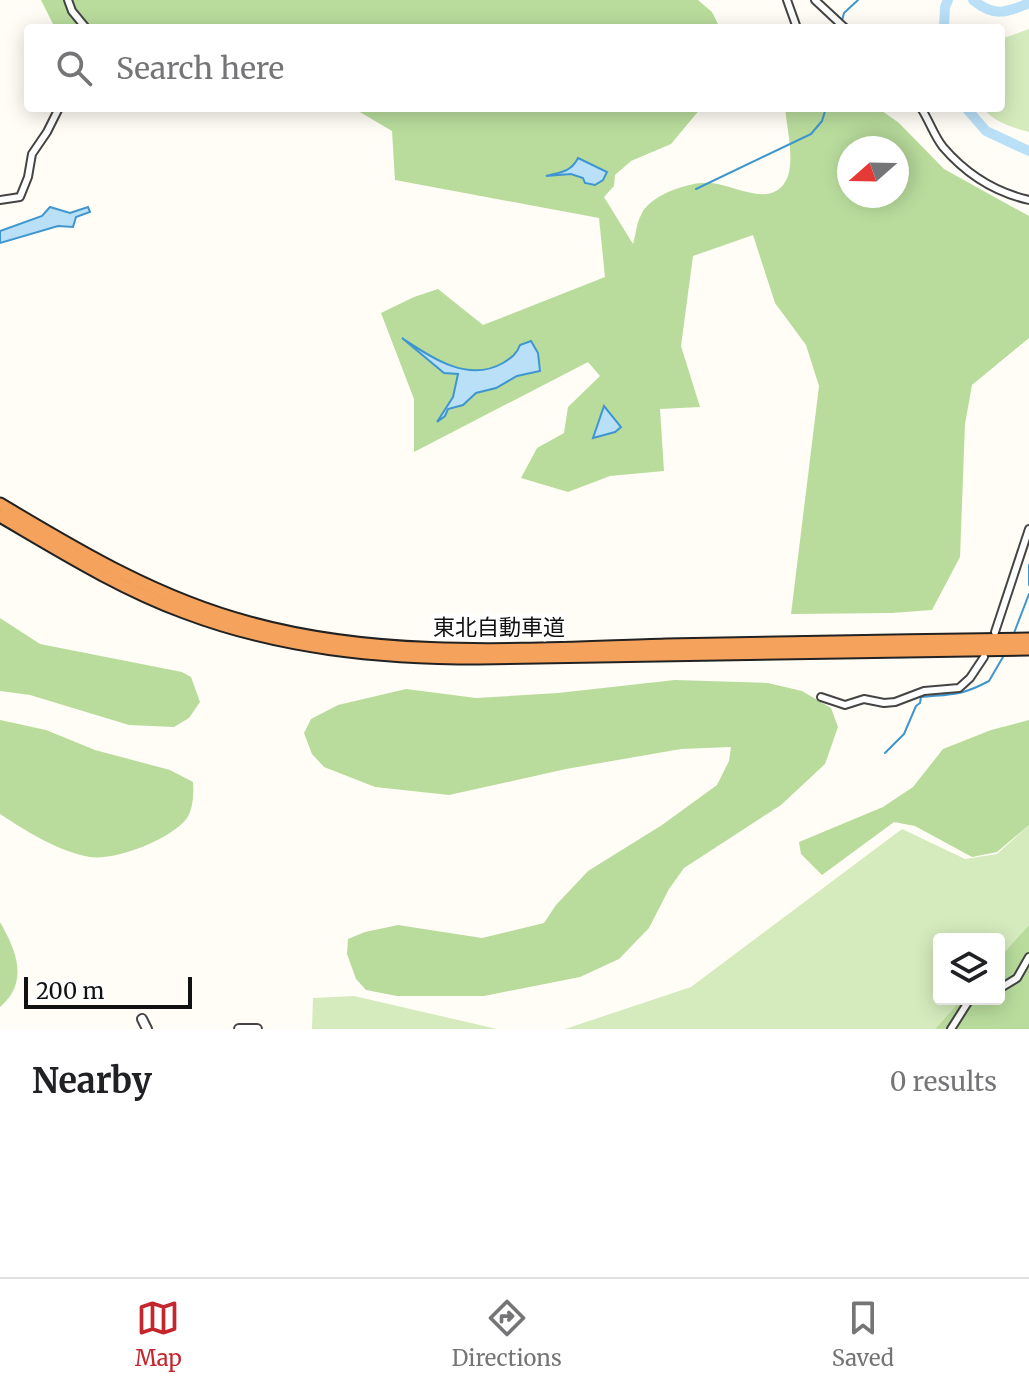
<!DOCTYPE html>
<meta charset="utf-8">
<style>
body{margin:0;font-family:Merriweather,"Noto Sans JP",serif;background:#f6f6f6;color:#202124}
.controls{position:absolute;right:24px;bottom:24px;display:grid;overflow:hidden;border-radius:8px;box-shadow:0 4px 20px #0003}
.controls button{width:72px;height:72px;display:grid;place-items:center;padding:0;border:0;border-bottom:2px solid #e0e0e0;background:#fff;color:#202124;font:40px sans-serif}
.compass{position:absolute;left:837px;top:136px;width:72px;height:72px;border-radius:50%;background:#fff;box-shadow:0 4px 20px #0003;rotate:250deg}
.scale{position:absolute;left:24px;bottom:20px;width:168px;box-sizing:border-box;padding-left:8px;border:4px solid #111;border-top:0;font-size:22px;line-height:28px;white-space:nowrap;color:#111;-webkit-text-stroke:6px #fff;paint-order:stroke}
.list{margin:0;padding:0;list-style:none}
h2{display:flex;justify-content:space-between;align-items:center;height:104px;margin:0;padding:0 32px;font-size:34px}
h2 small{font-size:26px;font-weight:400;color:#757577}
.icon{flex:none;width:44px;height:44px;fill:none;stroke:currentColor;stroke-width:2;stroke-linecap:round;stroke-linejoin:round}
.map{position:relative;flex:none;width:1029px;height:1029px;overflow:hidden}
.search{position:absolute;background:#fff;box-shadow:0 4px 20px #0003;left:24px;right:24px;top:24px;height:88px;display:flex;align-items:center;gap:20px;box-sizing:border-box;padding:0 28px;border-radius:8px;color:#757577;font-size:30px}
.sheet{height:248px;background:#fff}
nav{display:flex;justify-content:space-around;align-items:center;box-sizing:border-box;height:112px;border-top:2px solid #e0e0e0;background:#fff;font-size:22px;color:#757577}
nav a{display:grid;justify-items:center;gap:4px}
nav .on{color:#c4262e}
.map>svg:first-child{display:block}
</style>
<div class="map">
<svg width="1029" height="1029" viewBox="0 0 1029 1029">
<rect width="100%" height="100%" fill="#fffdf5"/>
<g fill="#d5ebbd">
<path d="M 1029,29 L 1029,132 C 1012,127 995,123 983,108 L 1001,108 L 1001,39 Z"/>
<path d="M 1029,825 L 1029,925 L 999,958 L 999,939 L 939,939 L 939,999 L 962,999 L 935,1029 L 565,1029 L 691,987 L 902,829 L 965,859 L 997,854 Z"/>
<path d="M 354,996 L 497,1029 L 312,1029 L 313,998 Z"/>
</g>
<g fill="#b9dc9c" fill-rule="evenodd">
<path d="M 41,0 L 698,0 L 712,12 L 720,28 L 55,28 Z"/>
<path d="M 353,108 L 701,108 L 671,144 L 631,161 L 615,175 L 614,186 L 604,197 L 633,244 C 636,235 636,224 641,215 C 649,195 691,181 711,183 C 735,185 775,211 788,176 C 794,157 787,128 785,108 L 878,108 L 899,123 L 944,169 L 1029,216 L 1029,338 L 972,385 L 965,424 L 960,557 L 932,610 L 892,613 L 791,614 L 819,386 L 806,345 L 775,303 L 753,235 L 693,256 L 681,346 L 700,407 L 660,409 L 664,471 L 610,476 L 568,492 L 521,478 L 537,448 L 564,433 L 568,407 L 600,376 L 588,362 L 414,452 L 414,399 L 381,313 L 414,297 L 438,289 L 483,325 L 605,277 L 599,218 L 395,180 L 392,131 ZM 849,148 L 897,148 L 897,196 L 849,196 Z"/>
<path d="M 0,618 L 40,644 L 182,672 L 191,677 L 200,702 L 189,718 L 174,727 L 129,725 L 30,695 L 0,691 Z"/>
<path d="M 675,680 L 768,683 L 802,691 L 831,708 L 838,727 L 825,764 L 781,805 L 684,868 L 669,889 L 649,928 L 619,959 L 580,977 L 484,996 L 397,996 L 366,990 L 356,979 L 347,954 L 348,939 L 365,932 L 398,925 L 482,938 L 544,923 L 556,905 L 588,871 L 662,825 L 717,785 L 729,761 L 731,747 L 681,749 L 566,769 L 449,795 L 375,787 L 324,767 L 312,754 L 304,733 L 311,719 L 338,705 L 406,689 L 476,698 L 558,693 Z"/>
<path d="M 0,720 L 46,730 L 95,750 L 170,770 L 193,782 C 194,793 193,809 187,818 C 172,839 115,861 90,857 C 57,851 28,832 0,814 Z"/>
<path d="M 1029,720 L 1029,825 L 997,852 L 972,857 L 915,826 L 894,822 L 822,875 L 801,854 L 799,842 L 883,807 L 913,787 L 943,749 L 991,730 Z"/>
<path d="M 0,922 C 17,952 29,982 0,1007 Z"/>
<path d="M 1029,925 L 1029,1029 L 935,1029 L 962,999 L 999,999 L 999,958 Z"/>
</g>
<g fill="#b9e0f7" stroke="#3f96cf" stroke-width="2">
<path d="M 578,158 L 607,172 L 603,180 L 595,185 L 585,183 L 583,178 L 571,174 L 546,176 C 561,172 571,172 578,158 Z"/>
<path d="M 50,207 L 70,213 L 88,207 L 90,212 L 76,217 L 73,227 L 58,226 L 0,243 L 0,231 L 42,216 Z"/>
<path d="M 402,338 C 432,358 468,383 503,363 C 511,358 517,354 520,345 L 531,341 L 538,353 L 540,371 L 517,376 L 496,388 L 476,393 L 463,405 L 448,409 L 445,416 L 437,422 L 453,397 L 458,374 L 444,373 Z"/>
<path d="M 604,406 L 621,427 L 615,432 L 593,438 Z"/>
</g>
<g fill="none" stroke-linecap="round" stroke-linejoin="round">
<g stroke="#3f96cf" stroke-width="2">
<path d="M 840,28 L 844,13 L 858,0"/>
<path d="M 696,189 L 811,134 L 822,121 L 826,108"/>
<path d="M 1029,565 L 1029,585"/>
<path d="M 1014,633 L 1029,594"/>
<path d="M 885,753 L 904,734 L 916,706 L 920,703 L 921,697 C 952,694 961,696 989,681 L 1003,657"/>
</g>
<g stroke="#b9e0f7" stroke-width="10">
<path d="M 973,0 C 994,17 1006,13 1029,3"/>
<path d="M 944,28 L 945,7 L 948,0"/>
<path d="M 966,108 L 986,131 L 1029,151"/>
</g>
<g stroke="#444" stroke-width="10">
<g id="minor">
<path d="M 68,0 L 72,11 L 86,28"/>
<path d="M 787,0 L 797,28"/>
<path d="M 815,0 L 845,28"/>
<path d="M 921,108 C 929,120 934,136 943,147 C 967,175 994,192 1029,200"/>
<path d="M 0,200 L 20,197 L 28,177 L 32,154 L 47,132 L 59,108"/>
<path d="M 995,632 L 1029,529"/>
<path d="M 821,697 L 845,705 L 864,699 L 884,703 L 895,702 L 924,691 L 959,688 L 970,678 L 984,657"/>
<path d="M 999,989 L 1017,978 L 1029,957"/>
<path d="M 951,1029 L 970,999"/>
</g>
</g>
<g stroke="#444" stroke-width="12">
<g id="tertiary">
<path d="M 142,1019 L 147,1029"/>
<path d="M 239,1029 L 257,1029"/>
</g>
</g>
<g stroke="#222" stroke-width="15">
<g id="motorway">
<path d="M 0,504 C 80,552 159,599 250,623 C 385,660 528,649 666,645 C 787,642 908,641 1029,639"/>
<path d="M 0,516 C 60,551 119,588 184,612 C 279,648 378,658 479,658 L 1029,649"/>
</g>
</g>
<use href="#minor" stroke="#fff" stroke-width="6"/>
<use href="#tertiary" stroke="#fff" stroke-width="8"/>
<use href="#motorway" stroke="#f5a25d" stroke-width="11"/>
</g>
<g text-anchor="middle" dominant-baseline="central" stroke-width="8" stroke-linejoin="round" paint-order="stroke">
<g font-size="22" fill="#111" stroke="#fff">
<text x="499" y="627">東北自動車道</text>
</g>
</g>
</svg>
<div class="controls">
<button><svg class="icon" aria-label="layers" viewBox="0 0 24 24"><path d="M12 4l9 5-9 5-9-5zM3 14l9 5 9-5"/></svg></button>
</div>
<svg class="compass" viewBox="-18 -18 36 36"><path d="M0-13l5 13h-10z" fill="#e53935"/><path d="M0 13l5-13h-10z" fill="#757577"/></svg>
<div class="scale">200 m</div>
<div class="search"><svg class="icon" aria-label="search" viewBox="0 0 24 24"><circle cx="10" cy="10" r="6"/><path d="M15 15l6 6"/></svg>Search here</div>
</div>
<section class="sheet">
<h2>Nearby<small>0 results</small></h2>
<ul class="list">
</ul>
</section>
<nav>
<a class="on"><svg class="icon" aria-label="map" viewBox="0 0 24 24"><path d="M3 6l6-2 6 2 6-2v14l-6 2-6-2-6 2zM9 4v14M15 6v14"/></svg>Map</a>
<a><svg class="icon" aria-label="directions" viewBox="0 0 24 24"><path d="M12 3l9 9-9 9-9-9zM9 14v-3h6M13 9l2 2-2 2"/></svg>Directions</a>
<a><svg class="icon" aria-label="saved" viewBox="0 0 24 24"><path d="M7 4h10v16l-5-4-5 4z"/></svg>Saved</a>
</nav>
